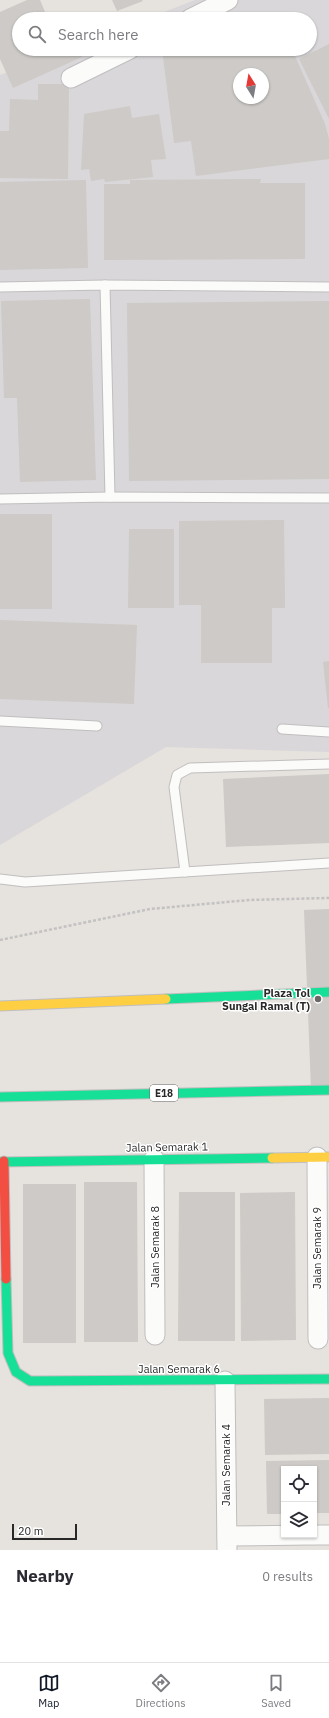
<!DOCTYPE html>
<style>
body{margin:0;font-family:"IBM Plex Sans",sans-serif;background:#f2f2f3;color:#2b2b33}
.controls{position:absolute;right:12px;bottom:12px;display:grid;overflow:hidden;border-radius:0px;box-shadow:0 1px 3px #0004}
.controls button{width:36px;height:36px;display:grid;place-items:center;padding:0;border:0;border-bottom:1px solid #e1e1e2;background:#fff;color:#2b2b33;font:20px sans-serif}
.compass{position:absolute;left:233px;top:68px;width:36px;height:36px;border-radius:50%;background:#fff;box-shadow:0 1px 3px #0004;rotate:349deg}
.scale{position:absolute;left:12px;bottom:10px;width:65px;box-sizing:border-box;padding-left:4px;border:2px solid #282828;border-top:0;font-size:11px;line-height:14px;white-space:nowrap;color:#282828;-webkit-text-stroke:3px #fff;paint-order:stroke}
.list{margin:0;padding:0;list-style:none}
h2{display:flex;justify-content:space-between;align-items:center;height:52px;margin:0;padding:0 16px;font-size:17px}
h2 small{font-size:13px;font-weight:400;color:#7c7c81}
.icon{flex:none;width:22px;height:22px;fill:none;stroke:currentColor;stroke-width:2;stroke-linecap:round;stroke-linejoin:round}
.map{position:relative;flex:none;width:329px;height:1550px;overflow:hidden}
.search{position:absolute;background:#fff;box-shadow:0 1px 3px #0004;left:12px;right:12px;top:12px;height:44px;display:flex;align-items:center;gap:10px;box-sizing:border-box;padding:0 14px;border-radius:22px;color:#7c7c81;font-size:15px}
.sheet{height:112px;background:#fff}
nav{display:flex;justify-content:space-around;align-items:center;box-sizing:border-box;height:56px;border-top:1px solid #e1e1e2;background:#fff;font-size:11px;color:#7c7c81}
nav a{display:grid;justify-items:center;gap:2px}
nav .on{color:#111827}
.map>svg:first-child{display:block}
</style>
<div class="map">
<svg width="329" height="1550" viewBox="0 0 329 1550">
<rect width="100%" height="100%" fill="#e6e2de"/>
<path fill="#d9d7d9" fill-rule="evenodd" d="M 195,0 L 329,0 L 329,752 L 166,747 L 0,845 L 0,75 L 67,49 L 310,49 L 310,19 L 146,19 ZM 239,74 L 263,74 L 263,98 L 239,98 Z"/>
<g fill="#cdcac7" fill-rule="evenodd">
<path d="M 27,0 L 40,0 L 48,19 L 19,19 L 19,49 L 78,49 L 82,57 L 13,88 L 0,59 L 0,12 Z"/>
<path d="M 112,0 L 142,0 L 143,1 L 117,11 Z"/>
<path d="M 329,44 L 329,119 L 299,59 Z"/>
<path d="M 162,49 L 292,49 L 325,124 L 329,139 L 329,159 L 196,176 L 191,141 L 174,143 ZM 239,74 L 263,74 L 263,98 L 239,98 Z"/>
<path d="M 38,84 L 69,84 L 68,179 L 0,178 L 0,131 L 9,131 L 10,99 L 38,100 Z"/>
<path d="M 130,106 L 132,118 L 159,114 L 166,159 L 151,160 L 153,177 L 105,182 L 104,179 L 91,181 L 89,169 L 81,170 L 84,114 Z"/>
<path d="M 261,179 L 260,183 L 305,183 L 305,259 L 104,260 L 104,184 L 130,184 L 130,180 Z"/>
<path d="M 86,180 L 88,268 L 0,270 L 0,182 Z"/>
<path d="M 90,299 L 96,480 L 20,482 L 17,398 L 4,398 L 1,301 Z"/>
<path d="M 329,301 L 329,479 L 129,481 L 127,303 Z"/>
<rect x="0" y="514" width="52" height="95"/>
<path d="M 284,520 L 285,608 L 272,608 L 272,663 L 201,663 L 201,605 L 179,605 L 179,521 Z"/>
<path d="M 129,529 L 174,529 L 174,608 L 128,608 Z"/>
<path d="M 0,620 L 137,625 L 134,704 L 0,699 Z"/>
<path d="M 329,661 L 329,708 L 328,708 L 323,662 Z"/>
<path d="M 329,774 L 329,843 L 226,847 L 223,779 Z"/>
<path d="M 329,909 L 329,1088 L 311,1089 L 304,910 Z"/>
<path d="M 84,1182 L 137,1182 L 138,1342 L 84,1342 Z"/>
<rect x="23" y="1184" width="53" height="159"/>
<path d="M 179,1192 L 235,1192 L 235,1341 L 178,1341 Z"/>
<path d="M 295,1192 L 296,1340 L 241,1341 L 240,1193 Z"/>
<path d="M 329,1398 L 329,1454 L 265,1455 L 264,1399 Z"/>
<path d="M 329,1460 L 329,1513 L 314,1513 L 314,1469 L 284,1469 L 284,1514 L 267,1514 L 266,1461 Z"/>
</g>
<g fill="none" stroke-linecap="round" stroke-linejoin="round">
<g stroke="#c0bebf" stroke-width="11">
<g id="lane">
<path d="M 105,285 L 110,497"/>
<path d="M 0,287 L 105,285 L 329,287"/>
<path d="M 0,499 L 110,497 L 329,498"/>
<path d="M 0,721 L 97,726"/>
<path d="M 282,729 L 329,732"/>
<path d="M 185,872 L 174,787 L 177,775 L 190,768 L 329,764"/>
<path d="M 0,879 L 25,882 L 329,863"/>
</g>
</g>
<g stroke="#c0bebf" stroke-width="21">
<g id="street">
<path d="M 190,19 L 228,0"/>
<path d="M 71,78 L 130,49"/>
<path d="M 317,1157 L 318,1339"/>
<path d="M 154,1159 L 155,1335"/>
<path d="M 225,1381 L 227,1550"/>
<path d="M 314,1535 L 329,1535"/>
<path d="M 227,1536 L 312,1535"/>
</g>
</g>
<g stroke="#c0bebf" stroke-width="11">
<g id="fast">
<path d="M 166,999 L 329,992"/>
<path d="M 0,1097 L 329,1090"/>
<path d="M 0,1162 L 272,1158"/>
<path d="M 6,1279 L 8,1353 L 16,1372 L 30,1381 L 329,1379"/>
</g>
</g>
<g stroke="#c0bebf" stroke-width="11">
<g id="slow">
<path d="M 0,1006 L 166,999"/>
<path d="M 272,1158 L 329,1157"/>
</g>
</g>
<g stroke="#c0bebf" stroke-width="11">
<path id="jam" d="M 4,1161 L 6,1279"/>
</g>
<path stroke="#c3c2c2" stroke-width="2.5" stroke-dasharray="3 2" stroke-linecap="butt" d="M 0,940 L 150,909 L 249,900 L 329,898"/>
<use href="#lane" stroke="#fbfbfa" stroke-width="9"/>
<use href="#street" stroke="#fbfbfa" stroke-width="19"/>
<use href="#fast" stroke="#16e098" stroke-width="9"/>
<use href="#slow" stroke="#ffcf43" stroke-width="9"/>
<use href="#jam" stroke="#f24e42" stroke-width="9"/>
</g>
<circle fill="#6a6968" stroke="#fff" stroke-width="1.5" cx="318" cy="999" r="4"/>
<g text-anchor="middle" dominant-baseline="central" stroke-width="3" stroke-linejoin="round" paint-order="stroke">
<rect fill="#fff" stroke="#686868" stroke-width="1" x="150" y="1085" width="28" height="16" rx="3"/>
<g font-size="10" font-weight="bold" fill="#282828">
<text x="164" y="1093">E18</text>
</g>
<g font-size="11" font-weight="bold" fill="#282828" stroke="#fff" text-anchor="end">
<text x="310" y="993">Plaza Tol<tspan x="310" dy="13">Sungai Ramal (T)</tspan></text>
</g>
<g font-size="11" fill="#282828" stroke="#fff">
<text transform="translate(167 1147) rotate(-1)">Jalan Semarak 1</text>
<text transform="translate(155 1247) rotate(-90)">Jalan Semarak 8</text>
<text transform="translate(317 1248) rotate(-90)">Jalan Semarak 9</text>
<text x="179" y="1369">Jalan Semarak 6</text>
<text transform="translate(226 1465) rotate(-90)">Jalan Semarak 4</text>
</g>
</g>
</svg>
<div class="controls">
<button><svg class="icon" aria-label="locate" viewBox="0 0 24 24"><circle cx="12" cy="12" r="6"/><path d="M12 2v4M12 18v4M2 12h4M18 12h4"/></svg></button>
<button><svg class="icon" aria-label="layers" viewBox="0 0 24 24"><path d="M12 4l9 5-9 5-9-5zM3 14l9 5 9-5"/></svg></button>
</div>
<svg class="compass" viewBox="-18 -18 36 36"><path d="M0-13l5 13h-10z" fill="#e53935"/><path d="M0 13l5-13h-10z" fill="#7c7c81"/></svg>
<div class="scale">20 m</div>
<div class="search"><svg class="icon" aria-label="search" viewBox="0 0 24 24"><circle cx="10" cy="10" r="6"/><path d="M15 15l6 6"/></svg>Search here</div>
</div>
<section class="sheet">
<h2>Nearby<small>0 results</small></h2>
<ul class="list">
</ul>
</section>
<nav>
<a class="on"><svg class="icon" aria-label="map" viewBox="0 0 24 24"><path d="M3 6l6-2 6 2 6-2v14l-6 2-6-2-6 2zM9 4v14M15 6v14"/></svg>Map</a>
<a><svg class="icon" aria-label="directions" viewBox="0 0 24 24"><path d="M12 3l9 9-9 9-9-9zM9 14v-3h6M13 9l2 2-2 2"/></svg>Directions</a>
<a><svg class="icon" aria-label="saved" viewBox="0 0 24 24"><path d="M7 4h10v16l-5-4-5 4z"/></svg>Saved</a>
</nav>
